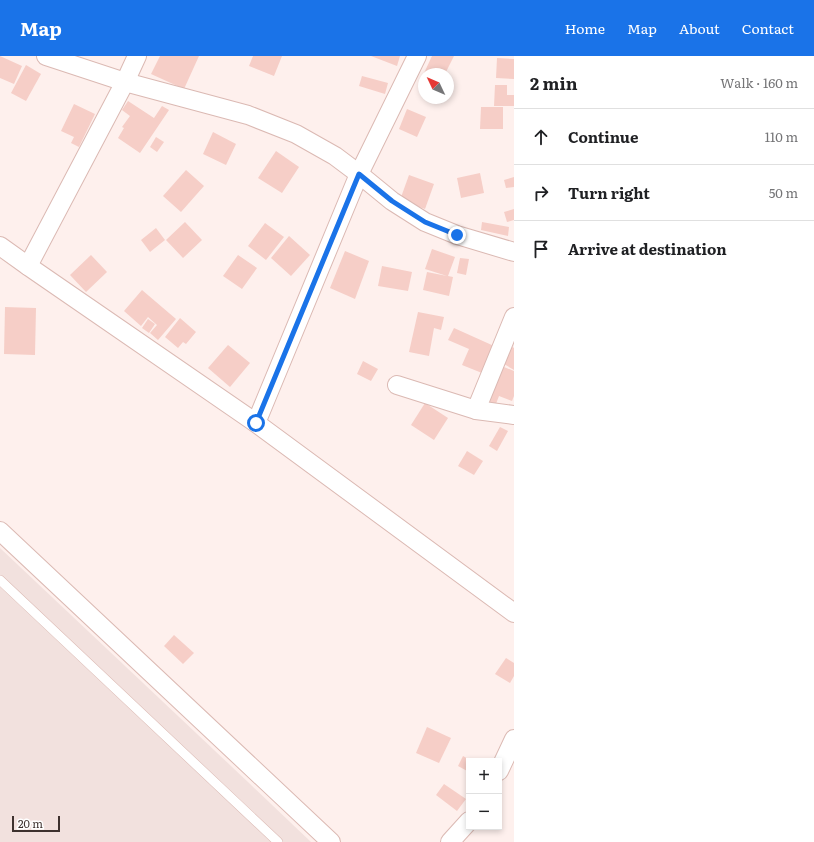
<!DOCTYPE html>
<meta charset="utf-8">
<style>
body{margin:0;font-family:Literata,serif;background:#f2f2f2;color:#202124}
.controls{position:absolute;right:12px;bottom:12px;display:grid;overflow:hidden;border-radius:0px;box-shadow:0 2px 6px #0003}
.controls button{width:36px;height:36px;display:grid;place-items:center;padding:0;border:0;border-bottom:1px solid #e0e0e0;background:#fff;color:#202124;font:20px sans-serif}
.compass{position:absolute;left:418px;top:12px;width:36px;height:36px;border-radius:50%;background:#fff;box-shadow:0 2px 6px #0003;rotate:314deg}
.scale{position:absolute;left:12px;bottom:10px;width:48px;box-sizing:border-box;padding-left:4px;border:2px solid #3e312e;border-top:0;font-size:11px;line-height:14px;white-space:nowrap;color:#3e312e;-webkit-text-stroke:3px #fff;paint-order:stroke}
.stop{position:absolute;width:12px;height:12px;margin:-9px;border:3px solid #1a73e8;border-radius:50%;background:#fff}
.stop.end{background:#1a73e8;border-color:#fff;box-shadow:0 1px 4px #0008}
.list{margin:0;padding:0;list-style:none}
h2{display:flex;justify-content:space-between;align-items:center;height:52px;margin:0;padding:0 16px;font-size:17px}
h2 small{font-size:13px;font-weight:400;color:#757577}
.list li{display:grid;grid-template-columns:26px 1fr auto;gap:12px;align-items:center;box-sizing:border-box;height:56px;padding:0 16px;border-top:1px solid #e0e0e0}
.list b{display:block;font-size:15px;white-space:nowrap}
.list em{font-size:13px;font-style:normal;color:#757577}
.icon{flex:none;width:22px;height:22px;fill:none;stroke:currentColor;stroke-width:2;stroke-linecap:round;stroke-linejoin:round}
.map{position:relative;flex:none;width:514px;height:786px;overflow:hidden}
header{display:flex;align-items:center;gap:24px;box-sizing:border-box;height:56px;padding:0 20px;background:#1a73e8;color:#fff}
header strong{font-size:19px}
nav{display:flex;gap:22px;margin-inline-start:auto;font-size:14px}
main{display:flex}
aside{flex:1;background:#fff}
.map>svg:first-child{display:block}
</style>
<header>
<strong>Map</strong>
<nav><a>Home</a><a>Map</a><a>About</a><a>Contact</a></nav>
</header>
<main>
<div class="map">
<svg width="514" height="786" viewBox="0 0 514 786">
<rect width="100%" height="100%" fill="#fef0ed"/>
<path fill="#f2e1de" d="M 0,492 L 249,727 L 311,786 L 0,786 Z"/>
<g fill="#f6cec7">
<path d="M 0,0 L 22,10 L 14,28 L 0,22 Z"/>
<path d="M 160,0 L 199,0 L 184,33 L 151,18 Z"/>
<path d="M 253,0 L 282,0 L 274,20 L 249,10 Z"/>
<path d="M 371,0 L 400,0 L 397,10 Z"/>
<path d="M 432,0 L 454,0 L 445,18 L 424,18 L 424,34 L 418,30 Z"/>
<path d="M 497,2 L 514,3 L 514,23 L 496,22 Z"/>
<path d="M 26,9 L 41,18 L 26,45 L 11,37 Z"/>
<path d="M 362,20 L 388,27 L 385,38 L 359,30 Z"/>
<path d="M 495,29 L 507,29 L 507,39 L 514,39 L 514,50 L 494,50 Z"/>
<path d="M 128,45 L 154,62 L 162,50 L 169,54 L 140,97 L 118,82 L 124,72 L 122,71 L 130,60 L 122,54 Z"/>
<path d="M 74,48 L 95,58 L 79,91 L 71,87 L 74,81 L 61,75 Z"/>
<path d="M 481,51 L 503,51 L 503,73 L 480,73 Z"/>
<path d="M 407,53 L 426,61 L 417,81 L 399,73 Z"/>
<path d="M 213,76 L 236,88 L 226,109 L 203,98 Z"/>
<path d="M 156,81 L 164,86 L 157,96 L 150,91 Z"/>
<path d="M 276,95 L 299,111 L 282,137 L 258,122 Z"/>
<path d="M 186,114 L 204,130 L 181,156 L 163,140 Z"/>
<path d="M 480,117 L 484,137 L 461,142 L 457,122 Z"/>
<path d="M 409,119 L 434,128 L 425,153 L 400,144 Z"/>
<path d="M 514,121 L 514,131 L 506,132 L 504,124 Z"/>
<path d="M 514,153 L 514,164 L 507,166 L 504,156 Z"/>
<path d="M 185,166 L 202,184 L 183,202 L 166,184 Z"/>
<path d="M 482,166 L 509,171 L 508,180 L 481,174 Z"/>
<path d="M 265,167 L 284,181 L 266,204 L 248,190 Z"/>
<path d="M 156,172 L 165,184 L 150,196 L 141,184 Z"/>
<path d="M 289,180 L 310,199 L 291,220 L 271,202 Z"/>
<path d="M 432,193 L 455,201 L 448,220 L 453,221 L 449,240 L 423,234 L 427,216 L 447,220 L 425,213 Z"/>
<path d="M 345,195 L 369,205 L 355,243 L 330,232 Z"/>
<path d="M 91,199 L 107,216 L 86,236 L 70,219 Z"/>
<path d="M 238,199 L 257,212 L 242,233 L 223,220 Z"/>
<path d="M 460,202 L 469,203 L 466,219 L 457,217 Z"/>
<path d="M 382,210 L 412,216 L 408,235 L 378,230 Z"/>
<path d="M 142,234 L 176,263 L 158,284 L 150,277 L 157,269 L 148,261 L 141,270 L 124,255 Z"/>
<path d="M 5,251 L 36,252 L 35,299 L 4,298 Z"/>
<path d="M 418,256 L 444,261 L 441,274 L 434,272 L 429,300 L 409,296 Z"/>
<path d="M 180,262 L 196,276 L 186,288 L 183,286 L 178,292 L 165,281 Z"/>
<path d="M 148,263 L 155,268 L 149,277 L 142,272 Z"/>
<path d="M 454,272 L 494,290 L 482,317 L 462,309 L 469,293 L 448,284 Z"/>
<path d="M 228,289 L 250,307 L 230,331 L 208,312 Z"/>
<path d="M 509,289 L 514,292 L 514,314 L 499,305 Z"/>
<path d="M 363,305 L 378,313 L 371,325 L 357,318 Z"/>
<path d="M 499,309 L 514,315 L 514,340 L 512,345 L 499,340 L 494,353 L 484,349 Z"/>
<path d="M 425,347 L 448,362 L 434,384 L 411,369 Z"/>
<path d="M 500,371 L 508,375 L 497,395 L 489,390 Z"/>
<path d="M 467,395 L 483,405 L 474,419 L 458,410 Z"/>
<path d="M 174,579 L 194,597 L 183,608 L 164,590 Z"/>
<path d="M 506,602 L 514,607 L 514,620 L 510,627 L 495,618 Z"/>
<path d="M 427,671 L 451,682 L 439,707 L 416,697 Z"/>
<path d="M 463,700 L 472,705 L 469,705 L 469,716 L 458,710 Z"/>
<path d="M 444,728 L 466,743 L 457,755 L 436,739 Z"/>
</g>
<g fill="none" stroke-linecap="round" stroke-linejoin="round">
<g stroke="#dbb9b3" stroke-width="10">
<path id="lane" d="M 0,524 L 278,786"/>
</g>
<g stroke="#dbb9b3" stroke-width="20">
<g id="street">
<path d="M 46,0 L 125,26 L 248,59 L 296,78 L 335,100 L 359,118 L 392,145 L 425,166 L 457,179 L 514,196"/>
<path d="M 0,190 L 28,210 L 256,367 L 514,557"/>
<path d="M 28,210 L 125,26 L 137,0"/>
<path d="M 397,329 L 476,354 L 514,359"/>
<path d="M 476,354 L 514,261"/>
<path d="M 256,367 L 359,118 L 417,0"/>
<path d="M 0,475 L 331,786"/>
<path d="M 499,715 L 514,683"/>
<path d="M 450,786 L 469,765"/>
</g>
</g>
<use href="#lane" stroke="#fff" stroke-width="9"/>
<use href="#street" stroke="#fff" stroke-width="18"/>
</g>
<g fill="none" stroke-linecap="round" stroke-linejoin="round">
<path stroke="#1a73e8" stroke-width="5" d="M 256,367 L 359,118 L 392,145 L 425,166 L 457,179"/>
</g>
</svg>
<div class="controls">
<button>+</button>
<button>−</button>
</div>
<svg class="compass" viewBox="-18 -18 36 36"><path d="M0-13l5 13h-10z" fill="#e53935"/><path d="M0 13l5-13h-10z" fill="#757577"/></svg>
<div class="scale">20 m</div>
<div class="stop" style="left:256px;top:367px"></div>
<div class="stop end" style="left:457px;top:179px"></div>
</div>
<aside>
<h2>2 min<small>Walk · 160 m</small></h2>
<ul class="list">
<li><svg class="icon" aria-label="ahead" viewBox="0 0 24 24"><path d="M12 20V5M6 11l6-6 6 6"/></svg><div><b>Continue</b></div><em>110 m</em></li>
<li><svg class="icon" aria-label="right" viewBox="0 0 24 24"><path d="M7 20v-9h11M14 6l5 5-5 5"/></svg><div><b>Turn right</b></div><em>50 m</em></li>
<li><svg class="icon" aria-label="arrive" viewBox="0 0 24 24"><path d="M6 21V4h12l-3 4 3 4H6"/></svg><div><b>Arrive at destination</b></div></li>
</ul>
</aside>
</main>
